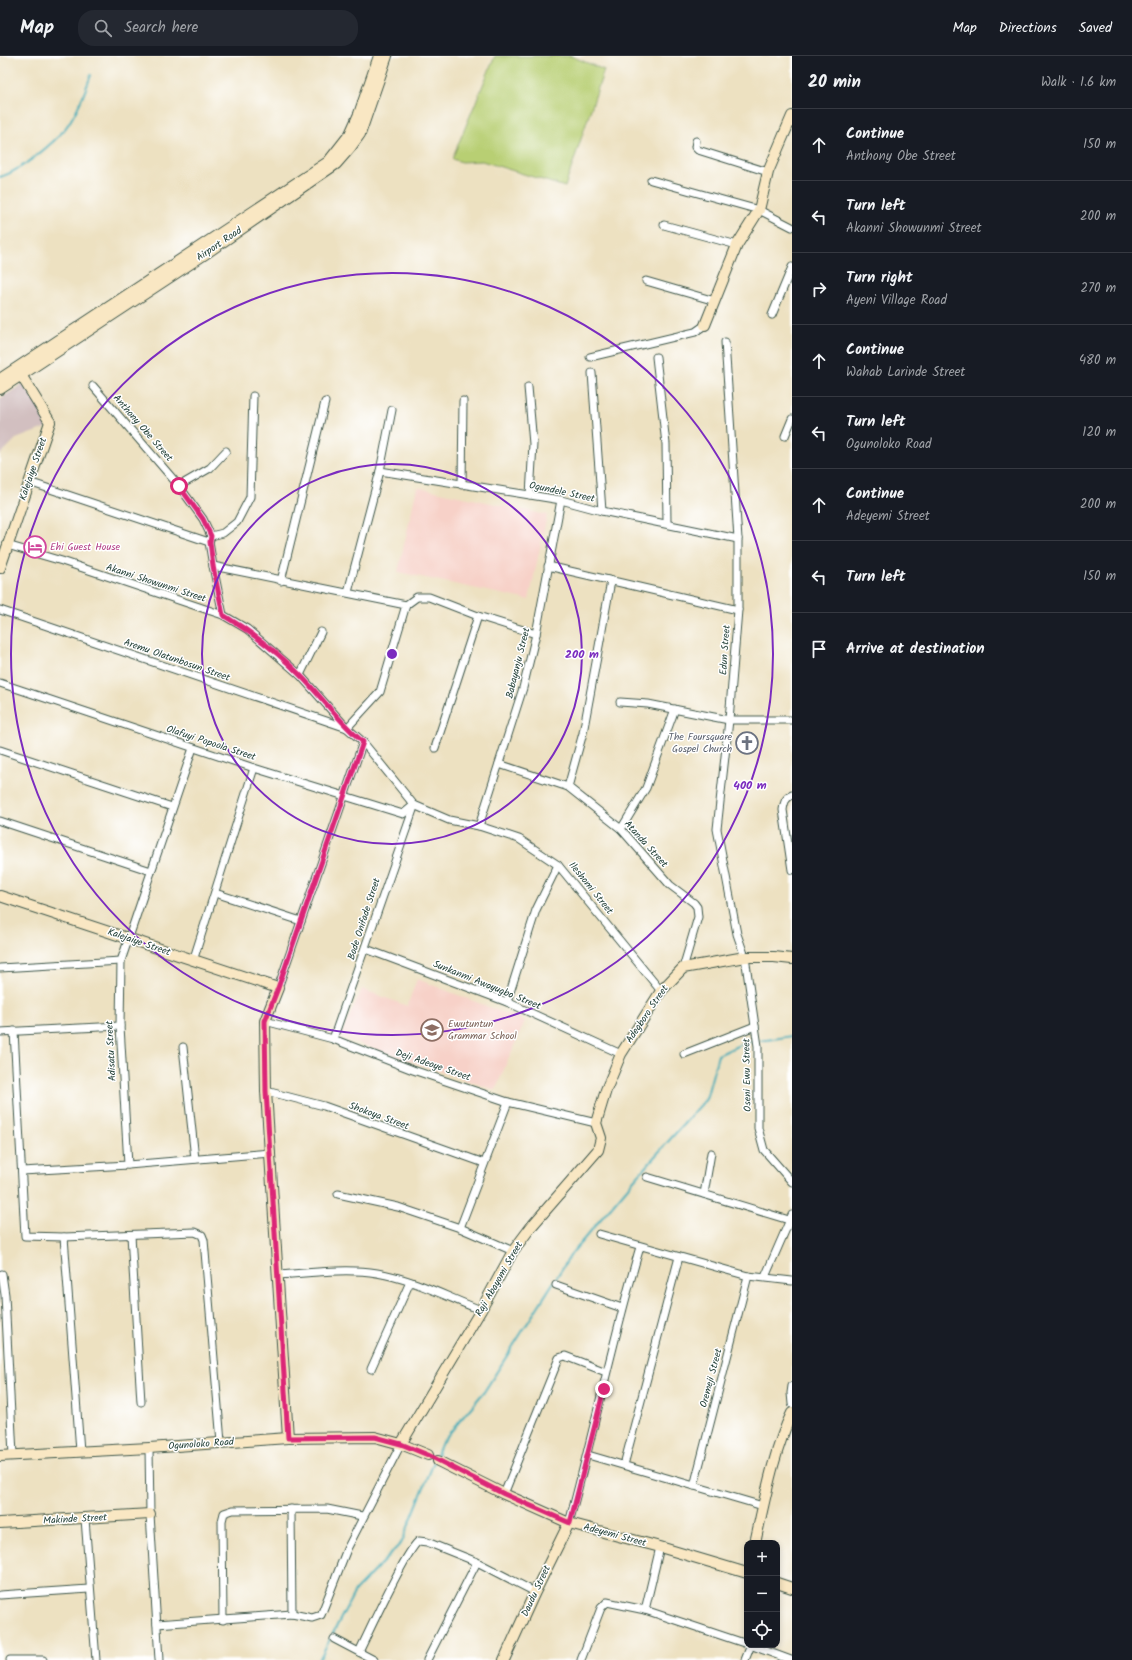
<!DOCTYPE html>
<meta charset="utf-8">
<style>
body{margin:0;font-family:Kalam,sans-serif;background:#242831;color:#f1f3f6}
.controls{position:absolute;right:12px;bottom:12px;display:grid;overflow:hidden;border-radius:8px;box-shadow:0 2px 6px #0003}
.controls button{width:36px;height:36px;display:grid;place-items:center;padding:0;border:0;border-bottom:1px solid #363941;background:#171b24;color:#f1f3f6;font:20px sans-serif}
.stop{position:absolute;width:12px;height:12px;margin:-9px;border:3px solid #db2777;border-radius:50%;background:#fff}
.stop.end{background:#db2777;border-color:#fff;box-shadow:0 1px 4px #0008}
.list{margin:0;padding:0;list-style:none}
h2{display:flex;justify-content:space-between;align-items:center;height:52px;margin:0;padding:0 16px;font-size:17px}
h2 small{font-size:13px;font-weight:400;color:#9ea1a6}
.list li{display:grid;grid-template-columns:26px 1fr auto;gap:12px;align-items:center;box-sizing:border-box;height:72px;padding:0 16px;border-top:1px solid #363941}
.list b{display:block;font-size:15px;white-space:nowrap}
.list p{margin:0;font-size:13px;white-space:nowrap;color:#9ea1a6}
.list em{font-size:13px;font-style:normal;color:#9ea1a6}
.icon{flex:none;width:22px;height:22px;fill:none;stroke:currentColor;stroke-width:2;stroke-linecap:round;stroke-linejoin:round}
.map{position:relative;flex:none;width:792px;height:1604px;overflow:hidden}
header{display:flex;align-items:center;gap:24px;box-sizing:border-box;height:56px;padding:0 20px;background:#171b24;border-bottom:1px solid #363941}
header strong{font-size:19px}
nav{display:flex;gap:22px;margin-inline-start:auto;font-size:14px}
.search{width:280px;height:36px;background:#242831;display:flex;align-items:center;gap:10px;box-sizing:border-box;padding:0 14px;border-radius:16px;color:#9ea1a6;font-size:15px}
main{display:flex}
aside{flex:1;background:#171b24}
.map>svg:first-child{display:block}
</style>
<header>
<strong>Map</strong>
<div class="search"><svg class="icon" aria-label="search" viewBox="0 0 24 24"><circle cx="10" cy="10" r="6"/><path d="M15 15l6 6"/></svg>Search here</div>
<nav><a>Map</a><a>Directions</a><a>Saved</a></nav>
</header>
<main>
<div class="map">
<svg width="792" height="1604" viewBox="0 0 792 1604">
<rect width="100%" height="100%" fill="#fff"/>
<filter id="ink" filterUnits="userSpaceOnUse"><feTurbulence type="fractalNoise" baseFrequency=".025" numOctaves="2"/><feDisplacementMap in="SourceGraphic" scale="8" xChannelSelector="R" yChannelSelector="G"/><feConvolveMatrix kernelMatrix="1 2 1 2 8 2 1 2 1" color-interpolation-filters="sRGB"/></filter>
<filter id="wash" filterUnits="userSpaceOnUse"><feTurbulence type="fractalNoise" baseFrequency=".012" numOctaves="4" result="noise"/><feDisplacementMap in="SourceGraphic" scale="16" xChannelSelector="R" yChannelSelector="G"/><feGaussianBlur stdDeviation="0.9" result="paint"/><feColorMatrix in="noise" values="0 0 0 0 0 0 0 0 0 0 0 0 0 0 0 0 0 1.4 0 .05"/><feComposite in="paint" operator="in"/></filter>
<g filter="url(#wash)">
<rect width="100%" height="100%" fill="#ede1c1"/>
<g fill="#f7d1c8">
<path d="M 417,431 L 547,459 L 529,544 L 398,516 Z"/>
<path d="M 417,923 L 525,965 L 495,1034 L 340,981 L 362,933 L 407,950 Z"/>
</g>
<path fill="#d2bfc0" d="M 24,327 L 53,369 L 16,383 L 0,399 L 0,343 Z"/>
<path fill="#b8cf73" stroke="#6c8654" d="M 495,0 L 571,0 L 604,14 L 565,131 L 482,105 L 462,106 L 452,103 Z"/>
<g fill="none" stroke-linecap="round" stroke-linejoin="round">
<g stroke="#3babb8" stroke-width="2">
<path d="M 0,121 C 20,115 58,85 69,67 C 79,52 85,36 91,19"/>
<path d="M 760,985 L 792,980"/>
<path d="M 319,1604 L 355,1535 L 402,1486 L 442,1386 L 484,1336 L 572,1197 L 633,1125 L 706,1043 L 718,999 L 746,986 L 755,985"/>
</g>
</g>
</g>
<g filter="url(#ink)">
<g fill="none" stroke-linecap="round" stroke-linejoin="round">
<g stroke="#3e5649" stroke-width="9">
<g id="street">
<path d="M 696,85 L 695,91 L 698,94 L 768,116"/>
<path d="M 651,124 L 759,154 L 792,171"/>
<path d="M 664,169 L 737,189"/>
<path d="M 646,225 L 715,245"/>
<path d="M 772,259 L 792,211"/>
<path d="M 725,286 L 738,483 L 738,554 L 729,664 L 717,773 L 737,878 L 745,901 L 755,970 L 758,990 L 758,1072 L 764,1094 L 792,1126"/>
<path d="M 590,301 L 695,276 L 705,269"/>
<path d="M 656,301 L 666,388 L 667,467"/>
<path d="M 592,317 L 602,455"/>
<path d="M 93,330 L 179,430 L 203,463 L 211,480 L 209,486 L 213,510 L 223,559"/>
<path d="M 528,331 L 533,388 L 530,439"/>
<path d="M 785,380 L 792,363"/>
<path d="M 380,415 L 561,444 L 602,455 L 738,483"/>
<path d="M 29,426 L 209,486"/>
<path d="M 462,429 L 463,345"/>
<path d="M 179,430 L 210,412 L 226,395"/>
<path d="M 211,480 L 223,477 L 237,466 L 250,441 L 253,340"/>
<path d="M 7,489 L 62,505 L 223,559 L 247,573 L 300,619 L 347,672 L 363,686 L 414,749 L 449,764 L 479,770 L 519,783 L 558,809 L 661,935"/>
<path d="M 213,510 L 406,549 L 417,541 L 429,541 L 478,560 L 536,578"/>
<path d="M 548,510 L 738,554"/>
<path d="M 281,525 L 325,346"/>
<path d="M 348,536 L 380,415 L 392,354"/>
<path d="M 0,554 L 347,672 L 380,636 L 406,549"/>
<path d="M 300,619 L 321,576"/>
<path d="M 0,627 L 254,712 L 403,758 L 414,749"/>
<path d="M 620,646 L 648,648 L 729,664 L 792,664"/>
<path d="M 435,692 L 478,560"/>
<path d="M 0,694 L 172,751"/>
<path d="M 499,708 L 568,731 L 621,773 L 670,829 L 694,847 L 697,851 L 698,861 L 683,912"/>
<path d="M 568,731 L 583,677 L 611,525"/>
<path d="M 792,739 C 785,742 784,747 783,754 L 792,814"/>
<path d="M 0,765 L 151,815"/>
<path d="M 479,770 L 523,632 L 536,578 L 561,444"/>
<path d="M 621,773 L 646,732 L 675,653"/>
<path d="M 215,837 L 301,865"/>
<path d="M 366,893 L 507,946 L 621,998"/>
<path d="M 193,905 L 254,712"/>
<path d="M 0,912 L 121,905"/>
<path d="M 278,932 L 363,686"/>
<path d="M 507,946 L 536,854 L 558,809"/>
<path d="M 265,965 L 333,983 L 413,1014 L 508,1046 L 596,1067"/>
<path d="M 14,975 L 25,1180 L 64,1181 L 195,1176 L 202,1179 L 204,1184 L 221,1386"/>
<path d="M 0,976 L 120,970"/>
<path d="M 333,983 L 414,751"/>
<path d="M 183,991 L 195,1103"/>
<path d="M 684,998 L 755,970"/>
<path d="M 266,1035 L 324,1050 L 484,1107"/>
<path d="M 128,1109 L 120,970 L 121,905 L 193,692"/>
<path d="M 22,1115 L 128,1109 L 271,1097"/>
<path d="M 647,1121 L 789,1164"/>
<path d="M 338,1138 L 398,1151 L 460,1172 L 513,1195"/>
<path d="M 704,1138 L 711,1097"/>
<path d="M 460,1172 L 508,1046"/>
<path d="M 599,1178 L 748,1220 L 792,1225"/>
<path d="M 131,1179 L 141,1346"/>
<path d="M 64,1181 L 80,1395"/>
<path d="M 2,1218 L 5,1239 L 13,1399"/>
<path d="M 277,1219 C 309,1217 346,1212 377,1217 C 413,1223 447,1241 481,1254"/>
<path d="M 765,1221 L 792,1159"/>
<path d="M 556,1229 L 622,1252"/>
<path d="M 371,1313 L 410,1226"/>
<path d="M 792,1330 L 791,1337 L 792,1348"/>
<path d="M 149,1392 L 150,1458 L 159,1604"/>
<path d="M 588,1399 L 763,1450"/>
<path d="M 624,1409 L 679,1201"/>
<path d="M 694,1430 L 748,1220"/>
<path d="M 504,1438 L 559,1302 L 565,1300 L 606,1316"/>
<path d="M 291,1453 L 292,1558"/>
<path d="M 85,1463 L 96,1604"/>
<path d="M 569,1467 C 594,1375 613,1282 640,1191"/>
<path d="M 0,1539 L 89,1533"/>
<path d="M 645,1554 L 660,1491"/>
<path d="M 223,1564 L 222,1465 L 224,1457 L 233,1454 L 327,1453 L 362,1460"/>
<path d="M 157,1568 L 292,1558 L 312,1562 L 321,1559 L 347,1493 L 401,1388"/>
<path d="M 334,1583 L 374,1604"/>
<path d="M 750,1589 L 791,1604"/>
<path d="M 359,1596 C 368,1578 407,1492 419,1485 L 427,1486 L 477,1506 L 535,1536"/>
<path d="M 10,1604 L 43,1604"/>
<path d="M 427,1604 L 477,1506"/>
<path d="M 581,1604 L 601,1552 L 607,1546 L 645,1554 L 747,1588"/>
<path d="M 745,1604 L 751,1589"/>
</g>
</g>
<g stroke="#3e5649" stroke-width="12">
<g id="secondary">
<path d="M 705,269 L 737,189 L 759,154 L 768,116 L 792,60"/>
<path d="M 0,323 L 328,106 L 350,78 L 359,58 L 379,0"/>
<path d="M 0,333 L 205,198 L 336,108 L 350,92 L 360,78 L 387,0"/>
<path d="M 0,512 L 50,366 L 21,319"/>
<path d="M 0,840 L 278,932 L 265,965 L 266,1035 L 288,1382"/>
<path d="M 401,1388 L 481,1254 L 513,1195 L 531,1171 L 598,1094 L 601,1082 L 596,1067 L 606,1034 L 621,998 L 661,935 L 683,912 L 745,901 L 774,901 L 792,903"/>
<path d="M 0,1400 L 149,1392 L 288,1382 L 375,1381 L 401,1388 L 428,1399"/>
<path d="M 438,1405 L 504,1438 L 569,1467 L 660,1491 L 747,1517"/>
<path d="M 0,1467 L 150,1458"/>
<path d="M 755,1487 C 764,1447 774,1393 792,1357"/>
<path d="M 777,1527 L 792,1532"/>
<path d="M 504,1604 L 535,1536 L 569,1467"/>
</g>
</g>
<use href="#street" stroke="#fff" stroke-width="7"/>
<use href="#secondary" stroke="#f9e7c3" stroke-width="10"/>
</g>
</g>
<g fill="none" stroke-linecap="round" stroke-linejoin="round" filter="url(#ink)">
<path stroke="#db2777" stroke-width="5" d="M 179,430 L 203,463 L 211,480 L 210,486 L 213,510 L 223,559 C 251,576 278,596 300,619 C 322,641 339,666 363,686 L 278,932 L 265,965 L 266,1035 L 288,1382 L 375,1381 L 401,1388 L 428,1399 L 504,1438 L 570,1467 L 604,1333"/>
</g>
<g fill="none" stroke="#7b2cbf" stroke-width="2">
<circle cx="392" cy="598" r="190"/>
<circle cx="392" cy="598" r="381"/>
</g>
<defs>
<g id="hotel-ring" transform="scale(1.15)"><circle r="9.5" fill="#fff" stroke="#d1479c" stroke-width="1.5"/><path d="M-6-4.5h1.5V1H6V5H4.5V3h-9V5H-6ZM-4 0a1.8 1.8 0 1 1 3.6 0ZM.5 0V-2.5h3Q6-2.5 6 0Z" fill="#d1479c"/></g>
<g id="church-ring" transform="scale(1.15)"><circle r="9.5" fill="#fff" stroke="#6b7280" stroke-width="1.5"/><path d="M-1.2-6h2.4v3.5h3.3v2.4h-3.3V6h-2.4V-.1h-3.3v-2.4h3.3Z" fill="#6b7280"/></g>
<g id="school-ring" transform="scale(1.15)"><circle r="9.5" fill="#fff" stroke="#8d6e63" stroke-width="1.5"/><path d="M0-5L7-2L0 1L-7-2ZM-4 1L0 2.5L4 1V4Q0 6-4 4Z" fill="#8d6e63"/></g>
</defs>
<g fill-rule="evenodd">
<use href="#hotel-ring" x="35" y="491"/>
<use href="#church-ring" x="747" y="687"/>
<use href="#school-ring" x="432" y="974"/>
</g>
<g text-anchor="middle" dominant-baseline="central" stroke-width="3" stroke-linejoin="round" paint-order="stroke">
<g font-size="10" fill="#1f3d34" stroke="#fff">
<text transform="translate(219 188) rotate(-34)">Airport Road</text>
<text transform="translate(143 372) rotate(49)">Anthony Obe Street</text>
<text transform="translate(33 413) rotate(-71)">Kalejaiye Street</text>
<text transform="translate(562 436) rotate(12)">Ogundele Street</text>
<text transform="translate(156 527) rotate(18)">Akanni Showunmi Street</text>
<text transform="translate(725 594) rotate(-86)">Edun Street</text>
<text transform="translate(177 604) rotate(19)">Aremu Olatunbosun Street</text>
<text transform="translate(518 607) rotate(-76)">Babayanju Street</text>
<text transform="translate(211 687) rotate(18)">Olafuyi Popoola Street</text>
<text transform="translate(646 788) rotate(48)">Atanda Street</text>
<text transform="translate(591 832) rotate(51)">Ileshomi Street</text>
<text transform="translate(364 863) rotate(-72)">Bode Onifade Street</text>
<text transform="translate(139 886) rotate(19)">Kalejaiye Street</text>
<text transform="translate(487 929) rotate(22)">Sunkanmi Awoyugbo Street</text>
<text transform="translate(647 958) rotate(-56)">Adegboro Street</text>
<text transform="translate(111 995) rotate(-93)">Adisatu Street</text>
<text transform="translate(433 1009) rotate(19)">Deji Adeoye Street</text>
<text transform="translate(747 1019) rotate(-91)">Oseni Ewu Street</text>
<text transform="translate(379 1060) rotate(20)">Shokoya Street</text>
<text transform="translate(499 1223) rotate(-60)">Raji Abayomi Street</text>
<text transform="translate(711 1322) rotate(-75)">Oremeji Street</text>
<text transform="translate(201 1388) rotate(-4)">Ogunoloko Road</text>
<text transform="translate(75 1463) rotate(-3)">Makinde Street</text>
<text transform="translate(615 1479) rotate(15)">Adeyemi Street</text>
<text transform="translate(536 1535) rotate(-65)">Daudu Street</text>
</g>
<g font-size="10" fill="#b23c85" stroke="#fff" text-anchor="start">
<text x="50" y="491">Ehi Guest House</text>
</g>
<g font-size="10" fill="#5b616d" stroke="#fff" text-anchor="end">
<text x="732" y="681">The Foursquare<tspan x="732" dy="12">Gospel Church</tspan></text>
</g>
<g font-size="10" fill="#785e54" stroke="#fff" text-anchor="start">
<text x="448" y="968">Ewutuntun<tspan x="448" dy="12">Grammar School</tspan></text>
</g>
</g>
<circle cx="392" cy="598" r="6" fill="#7b2cbf" stroke="#fff" stroke-width="2"/>
<g font-size="12" text-anchor="middle" font-weight="bold" fill="#7b2cbf" stroke="#fff" stroke-width="3" stroke-linejoin="round" paint-order="stroke">
<text x="582" y="602">200 m</text>
<text x="750" y="733">400 m</text>
</g>
</svg>
<div class="controls">
<button>+</button>
<button>−</button>
<button><svg class="icon" aria-label="locate" viewBox="0 0 24 24"><circle cx="12" cy="12" r="6"/><path d="M12 2v4M12 18v4M2 12h4M18 12h4"/></svg></button>
</div>
<div class="stop" style="left:179px;top:430px"></div>
<div class="stop end" style="left:604px;top:1333px"></div>
</div>
<aside>
<h2>20 min<small>Walk · 1.6 km</small></h2>
<ul class="list">
<li><svg class="icon" aria-label="ahead" viewBox="0 0 24 24"><path d="M12 20V5M6 11l6-6 6 6"/></svg><div><b>Continue</b><p>Anthony Obe Street</p></div><em>150 m</em></li>
<li><svg class="icon" aria-label="left" viewBox="0 0 24 24"><path d="M17 20v-9H6M10 6l-5 5 5 5"/></svg><div><b>Turn left</b><p>Akanni Showunmi Street</p></div><em>200 m</em></li>
<li><svg class="icon" aria-label="right" viewBox="0 0 24 24"><path d="M7 20v-9h11M14 6l5 5-5 5"/></svg><div><b>Turn right</b><p>Ayeni Village Road</p></div><em>270 m</em></li>
<li><svg class="icon" aria-label="ahead" viewBox="0 0 24 24"><path d="M12 20V5M6 11l6-6 6 6"/></svg><div><b>Continue</b><p>Wahab Larinde Street</p></div><em>480 m</em></li>
<li><svg class="icon" aria-label="left" viewBox="0 0 24 24"><path d="M17 20v-9H6M10 6l-5 5 5 5"/></svg><div><b>Turn left</b><p>Ogunoloko Road</p></div><em>120 m</em></li>
<li><svg class="icon" aria-label="ahead" viewBox="0 0 24 24"><path d="M12 20V5M6 11l6-6 6 6"/></svg><div><b>Continue</b><p>Adeyemi Street</p></div><em>200 m</em></li>
<li><svg class="icon" aria-label="left" viewBox="0 0 24 24"><path d="M17 20v-9H6M10 6l-5 5 5 5"/></svg><div><b>Turn left</b></div><em>150 m</em></li>
<li><svg class="icon" aria-label="arrive" viewBox="0 0 24 24"><path d="M6 21V4h12l-3 4 3 4H6"/></svg><div><b>Arrive at destination</b></div></li>
</ul>
</aside>
</main>
